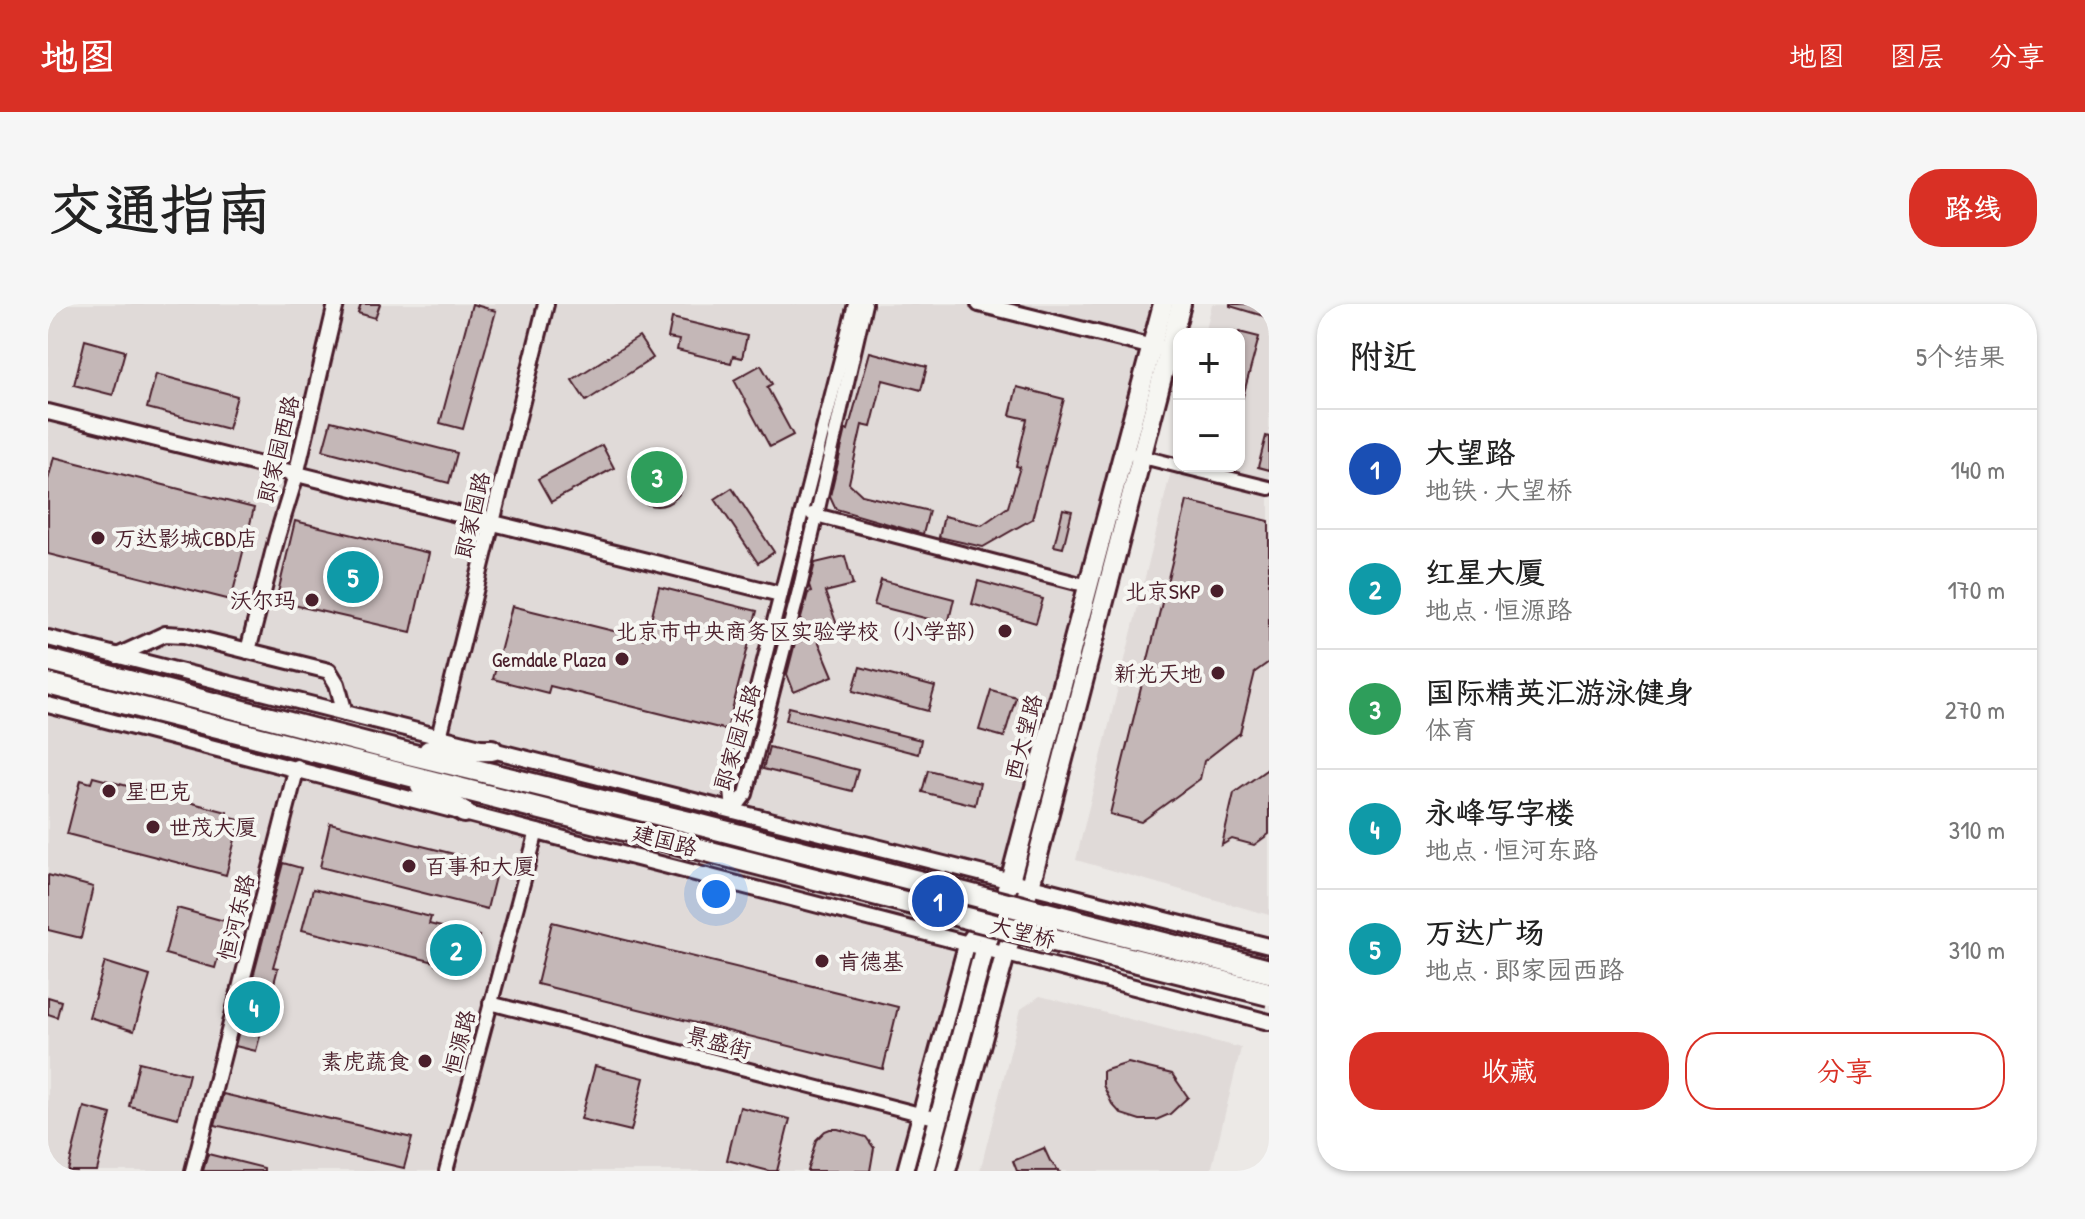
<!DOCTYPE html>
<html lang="zh">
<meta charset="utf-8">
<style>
body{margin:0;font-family:"Patrick Hand","LXGW WenKai TC",sans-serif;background:#f6f6f6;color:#222}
.controls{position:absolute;right:24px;top:24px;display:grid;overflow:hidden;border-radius:16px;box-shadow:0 2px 6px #0004}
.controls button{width:72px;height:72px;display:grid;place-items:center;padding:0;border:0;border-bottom:2px solid #e0e0e0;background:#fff;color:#222;font:40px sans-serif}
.you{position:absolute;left:668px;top:590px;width:28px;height:28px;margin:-20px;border:6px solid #fff;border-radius:50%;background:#1a73e8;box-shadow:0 0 0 12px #1a73e833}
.badge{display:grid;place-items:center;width:52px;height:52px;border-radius:50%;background:#d93025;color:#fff;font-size:26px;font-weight:700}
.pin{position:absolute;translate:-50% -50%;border:4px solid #fff;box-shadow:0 2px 8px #0006}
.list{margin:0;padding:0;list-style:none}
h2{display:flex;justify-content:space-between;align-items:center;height:104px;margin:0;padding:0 32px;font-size:34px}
h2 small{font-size:26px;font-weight:400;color:#767676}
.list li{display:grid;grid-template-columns:52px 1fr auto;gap:24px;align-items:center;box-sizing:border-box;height:120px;padding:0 32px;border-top:2px solid #e0e0e0}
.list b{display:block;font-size:30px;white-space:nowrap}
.list p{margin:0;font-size:26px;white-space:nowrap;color:#767676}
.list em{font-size:26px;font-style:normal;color:#767676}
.actions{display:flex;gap:16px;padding:24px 32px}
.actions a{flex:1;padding:18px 0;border:2px solid #d93025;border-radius:32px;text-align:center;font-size:28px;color:#d93025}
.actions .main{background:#d93025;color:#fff}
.map{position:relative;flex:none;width:1221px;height:867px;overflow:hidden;border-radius:32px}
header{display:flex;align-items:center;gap:48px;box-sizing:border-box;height:112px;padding:0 40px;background:#d93025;color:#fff}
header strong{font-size:38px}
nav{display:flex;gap:44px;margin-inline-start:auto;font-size:28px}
.intro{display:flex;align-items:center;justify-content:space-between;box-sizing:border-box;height:192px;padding:0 48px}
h1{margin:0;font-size:56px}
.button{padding:20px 36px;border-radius:32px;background:#d93025;color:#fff;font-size:28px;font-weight:700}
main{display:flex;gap:48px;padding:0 48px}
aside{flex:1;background:#fff;border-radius:32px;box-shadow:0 2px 6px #0004}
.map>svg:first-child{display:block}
</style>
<header>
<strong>地图</strong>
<nav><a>地图</a><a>图层</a><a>分享</a></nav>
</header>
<div class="intro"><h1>交通指南</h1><a class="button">路线</a></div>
<main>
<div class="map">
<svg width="1221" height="867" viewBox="0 0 1221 867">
<rect width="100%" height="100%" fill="#ece9e6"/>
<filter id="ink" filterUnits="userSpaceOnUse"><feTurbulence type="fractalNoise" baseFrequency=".0125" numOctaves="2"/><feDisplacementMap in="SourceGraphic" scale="16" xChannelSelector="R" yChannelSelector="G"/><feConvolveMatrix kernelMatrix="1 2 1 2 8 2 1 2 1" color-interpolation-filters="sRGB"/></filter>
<g filter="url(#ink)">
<g fill="#e0dad8">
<path d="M 0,0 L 1123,0 L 895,867 L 0,867 Z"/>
<path d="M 1164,0 L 1221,0 L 1221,611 L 1028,556 L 1131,134 L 1131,162 L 1191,162 L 1191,30 L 1157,30 Z"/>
<path d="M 992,692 L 1193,744 L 1163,867 L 932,867 L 973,705 Z"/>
</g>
<g fill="#c4b7b7" stroke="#4a1f2b" stroke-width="2">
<path d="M 313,0 L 332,0 L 327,14 L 310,9 Z"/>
<path d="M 424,0 L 448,7 L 415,125 L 392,119 Z"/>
<path d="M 1182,0 L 1221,0 L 1221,8 L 1219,13 L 1182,2 Z"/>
<path d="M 624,14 L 699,32 L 694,54 L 685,52 L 683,59 L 629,46 L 631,36 L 620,34 Z"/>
<path d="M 1191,28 L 1211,33 L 1194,96 L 1191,95 Z"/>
<path d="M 591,33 L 605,54 L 538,97 L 524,76 Z"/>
<path d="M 37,36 L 77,47 L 65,91 L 26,81 Z"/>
<path d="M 822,48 L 879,63 L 873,86 L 835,76 L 823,123 L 814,121 L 801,179 L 814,191 L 881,207 L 875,230 L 788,205 L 782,192 L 798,125 L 800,126 Z"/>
<path d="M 713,61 L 724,80 L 719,83 L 745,131 L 722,143 L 686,76 Z"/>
<path d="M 108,70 L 189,92 L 180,125 L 99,104 Z"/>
<path d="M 969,83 L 1016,95 L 984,215 L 935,243 L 891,233 L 896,212 L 934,221 L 960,203 L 972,163 L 968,162 L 979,115 L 962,111 Z"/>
<path d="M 283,117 L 409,149 L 401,179 L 275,146 Z"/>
<path d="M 1218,132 L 1221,133 L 1221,166 L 1210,163 Z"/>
<path d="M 554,141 L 566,164 L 503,198 L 490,175 Z"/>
<circle cx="609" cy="176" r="26"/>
<path d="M 6,153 L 206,204 L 183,296 L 0,250 L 0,176 Z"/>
<path d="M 684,184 L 726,248 L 710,259 L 667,195 Z"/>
<path d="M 1139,197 L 1221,217 L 1221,358 L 1207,368 L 1192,429 L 1156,457 L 1152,475 L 1093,518 L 1062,510 Z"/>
<path d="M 1015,205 L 1024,207 L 1015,244 L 1006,242 Z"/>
<path d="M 247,217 L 381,249 L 363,328 L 228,297 Z"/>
<path d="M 797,252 L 805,281 L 777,288 L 792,329 L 770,336 L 785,372 L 746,388 L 739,370 L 747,339 L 755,336 L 750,325 L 760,289 L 763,288 L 761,282 L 767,259 Z"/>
<path d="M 833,276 L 906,295 L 900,320 L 826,301 Z"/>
<path d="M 930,277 L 995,295 L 988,319 L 924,300 Z"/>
<path d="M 611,283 L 709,307 L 679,426 L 502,382 L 500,389 L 445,375 L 464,302 L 598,335 Z"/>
<path d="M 812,363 L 887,383 L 880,407 L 805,387 Z"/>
<path d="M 943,386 L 968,393 L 956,433 L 931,426 Z"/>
<path d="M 741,403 L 873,436 L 870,450 L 738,416 Z"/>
<path d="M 721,443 L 810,466 L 804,487 L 715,465 Z"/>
<path d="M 1221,464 L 1221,530 L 1206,541 L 1184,535 L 1174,541 L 1186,489 Z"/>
<path d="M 880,466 L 932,479 L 927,501 L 874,488 Z"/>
<path d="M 45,473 L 179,508 L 178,513 L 192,516 L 178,571 L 19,530 L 33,476 L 43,479 Z"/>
<path d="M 282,519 L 450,561 L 439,605 L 272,563 Z"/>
<path d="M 235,559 L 253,564 L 225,663 L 230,664 L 208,747 L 187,742 Z"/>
<path d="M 0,571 L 45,583 L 33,634 L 0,626 Z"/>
<path d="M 265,585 L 383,613 L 381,620 L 431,632 L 420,669 L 387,661 L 387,658 L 254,626 Z"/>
<path d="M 129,604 L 180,618 L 167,664 L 117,650 Z"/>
<path d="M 504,618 L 850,703 L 835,765 L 489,680 Z"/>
<path d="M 57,658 L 102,672 L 86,727 L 41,713 Z"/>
<path d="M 0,693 L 13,697 L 9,713 L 0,710 Z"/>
<path d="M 91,758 L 141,770 L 130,814 L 81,802 Z"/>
<path d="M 1080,759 L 1124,770 L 1140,793 L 1122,810 L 1108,816 L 1092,816 L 1073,810 L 1064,800 L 1055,781 L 1055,767 Z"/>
<path d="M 547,762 L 596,774 L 583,827 L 533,815 Z"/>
<path d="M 175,790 L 364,834 L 356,864 L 167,821 Z"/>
<path d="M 36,803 L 63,810 L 49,867 L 20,867 Z"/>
<path d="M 692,803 L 742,815 L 729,867 L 721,867 L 679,856 Z"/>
<path d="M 782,825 L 790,825 L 818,833 L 826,844 L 822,867 L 759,867 L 768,836 L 777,827 Z"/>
<path d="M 996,844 L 1002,857 L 1011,867 L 969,867 L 965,857 Z"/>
<path d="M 160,850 L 216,864 L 216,867 L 155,867 Z"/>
</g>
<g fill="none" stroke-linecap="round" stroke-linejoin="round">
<g stroke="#4a1f2b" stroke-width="18">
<g id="minor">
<path d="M 1087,151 L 1131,162"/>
<path d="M 1132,162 L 1221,184"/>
<path d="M 764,210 L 1040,282"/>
<path d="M 685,507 L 698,490 L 753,279 L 817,0"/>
<path d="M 685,507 L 683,486 L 807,0"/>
<path d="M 442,699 L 891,815"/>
<path d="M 398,867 L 489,527"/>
</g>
</g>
<g stroke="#4a1f2b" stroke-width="20">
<g id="tertiary">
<path d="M 931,0 L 1113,45"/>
<path d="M 0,108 C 244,170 488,229 732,290"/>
<path d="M 0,334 L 1221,642"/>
<path d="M 200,347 L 229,233 L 248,171 L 288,0"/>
<path d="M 69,352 L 117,330 L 136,331 L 281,367 L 289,380 L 297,409"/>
<path d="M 0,401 C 408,504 813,615 1221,718"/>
<path d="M 391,433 L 498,0"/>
<path d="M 145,867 L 249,463"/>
<path d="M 857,867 L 918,641 L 937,614"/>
</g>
</g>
<g stroke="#4a1f2b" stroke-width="24">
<g id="primary">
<path d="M 877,867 L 936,646 L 962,577 L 1115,0"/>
<path d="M 898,867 L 957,651 L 982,582 L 1133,0"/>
</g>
</g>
<g stroke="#4a1f2b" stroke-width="26">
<g id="trunk">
<path d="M 0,356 L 349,447 L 641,518"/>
<path d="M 0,380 L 635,541"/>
<path d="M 381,447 L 444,446"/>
<path d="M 373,482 L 416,508"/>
</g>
</g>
<use href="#minor" stroke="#f6f6f2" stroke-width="12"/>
<use href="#tertiary" stroke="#f6f6f2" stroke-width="14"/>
<use href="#primary" stroke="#f6f6f2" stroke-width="18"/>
<use href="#trunk" stroke="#f6f6f2" stroke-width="20"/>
<g stroke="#4a1f2b" stroke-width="26" stroke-linecap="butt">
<g id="trunk-bridge">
<path d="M 641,518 L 963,601"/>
<path d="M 635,541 L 954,623"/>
</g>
</g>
<g stroke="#4a1f2b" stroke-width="28" stroke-linecap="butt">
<g id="motorway-bridge">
<path d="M 963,601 L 1221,667"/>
<path d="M 954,623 L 1221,690"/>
</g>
</g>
<use href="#trunk-bridge" stroke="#f6f6f2" stroke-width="20"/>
<use href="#motorway-bridge" stroke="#f6f6f2" stroke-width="22"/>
</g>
</g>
<g fill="#4a1f2b" stroke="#f6f6f2" stroke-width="3">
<circle cx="50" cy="234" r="8"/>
<circle cx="1169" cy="287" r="8"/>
<circle cx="264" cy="296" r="8"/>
<circle cx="957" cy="327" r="8"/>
<circle cx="574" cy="355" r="8"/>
<circle cx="1170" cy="369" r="8"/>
<circle cx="61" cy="487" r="8"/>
<circle cx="105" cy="523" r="8"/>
<circle cx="361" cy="562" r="8"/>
<circle cx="774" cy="657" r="8"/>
<circle cx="377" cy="757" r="8"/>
</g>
<g text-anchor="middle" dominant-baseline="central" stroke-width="8" stroke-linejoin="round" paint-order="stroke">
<g font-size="22" fill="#4a1f2b" stroke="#f6f6f2">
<text transform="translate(230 145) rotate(-76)">郎家园西路</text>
<text transform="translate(424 211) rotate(-77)">郎家园路</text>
<text transform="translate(689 433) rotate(-73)">郎家园东路</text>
<text transform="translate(975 433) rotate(-75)">西大望路</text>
<text transform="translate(617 536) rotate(15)">建国路</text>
<text transform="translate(188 613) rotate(-76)">恒河东路</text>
<text transform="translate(975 628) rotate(14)">大望桥</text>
<text transform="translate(411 738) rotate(-75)">恒源路</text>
<text transform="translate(671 738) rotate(15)">景盛街</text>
</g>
<g font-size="22" fill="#4a1f2b" stroke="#f6f6f2" text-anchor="end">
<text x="66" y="234" text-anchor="start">万达影城CBD店</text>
<text x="1153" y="287">北京SKP</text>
<text x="248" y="296">沃尔玛</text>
<text x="941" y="327">北京市中央商务区实验学校（小学部）</text>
<text x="558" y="355">Gemdale Plaza</text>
<text x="1154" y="369">新光天地</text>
<text x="77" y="487" text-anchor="start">星巴克</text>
<text x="121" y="523" text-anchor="start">世茂大厦</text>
<text x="377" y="562" text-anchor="start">百事和大厦</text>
<text x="790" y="657" text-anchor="start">肯德基</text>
<text x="361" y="757">素虎蔬食</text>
</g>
</g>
</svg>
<div class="controls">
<button>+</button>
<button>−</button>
</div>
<div class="you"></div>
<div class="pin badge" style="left:890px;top:597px;background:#1a4fb4">1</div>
<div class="pin badge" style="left:408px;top:646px;background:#0f9aa8">2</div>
<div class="pin badge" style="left:609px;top:173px;background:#2e9e5b">3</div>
<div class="pin badge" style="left:206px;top:703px;background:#0f9aa8">4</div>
<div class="pin badge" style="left:305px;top:273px;background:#0f9aa8">5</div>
</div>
<aside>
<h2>附近<small>5个结果</small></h2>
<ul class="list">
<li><span class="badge" style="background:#1a4fb4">1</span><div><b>大望路</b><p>地铁 · 大望桥</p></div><em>140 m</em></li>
<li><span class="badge" style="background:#0f9aa8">2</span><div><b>红星大厦</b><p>地点 · 恒源路</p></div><em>170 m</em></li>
<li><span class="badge" style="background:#2e9e5b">3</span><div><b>国际精英汇游泳健身</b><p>体育</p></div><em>270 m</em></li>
<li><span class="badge" style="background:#0f9aa8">4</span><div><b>永峰写字楼</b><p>地点 · 恒河东路</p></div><em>310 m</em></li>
<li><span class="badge" style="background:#0f9aa8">5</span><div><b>万达广场</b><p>地点 · 郎家园西路</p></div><em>310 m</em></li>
</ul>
<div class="actions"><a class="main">收藏</a><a>分享</a></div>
</aside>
</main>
